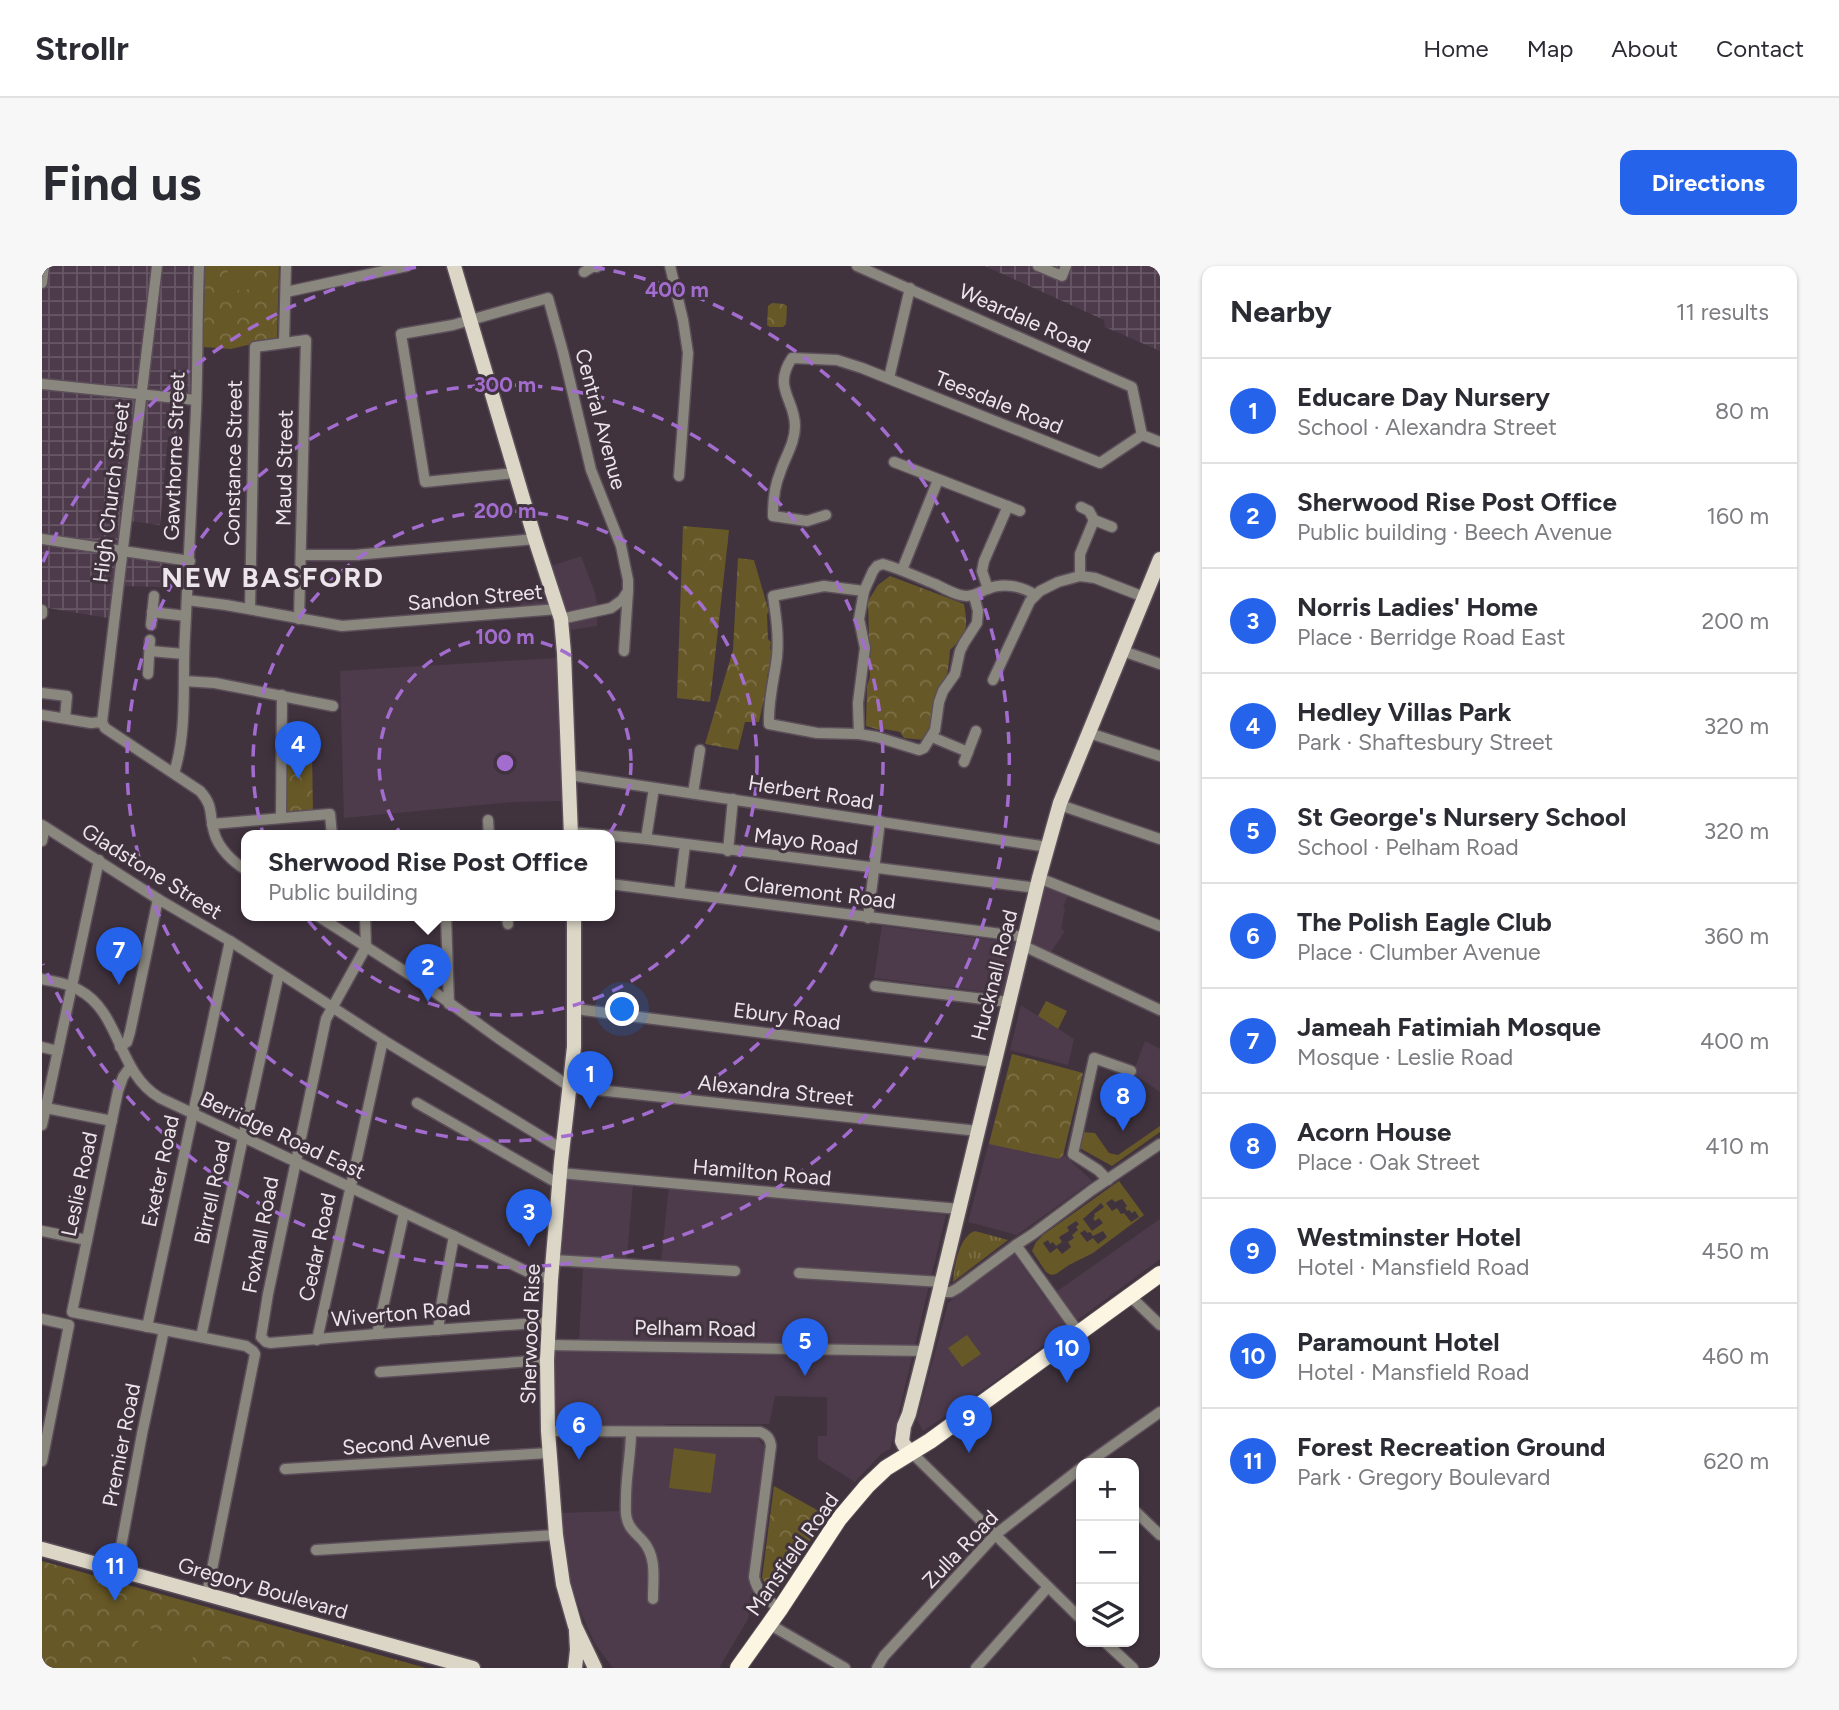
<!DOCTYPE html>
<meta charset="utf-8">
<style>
body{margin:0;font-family:Figtree,sans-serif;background:#f7f7f7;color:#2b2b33}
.controls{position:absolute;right:21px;bottom:21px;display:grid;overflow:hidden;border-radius:14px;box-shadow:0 2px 5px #0004}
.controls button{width:63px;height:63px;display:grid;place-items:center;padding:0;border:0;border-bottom:2px solid #e1e1e2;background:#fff;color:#2b2b33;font:35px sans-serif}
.you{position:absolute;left:581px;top:744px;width:24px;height:24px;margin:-18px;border:5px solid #fff;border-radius:50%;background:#1a73e8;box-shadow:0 0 0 10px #1a73e833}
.badge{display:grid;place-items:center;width:46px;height:46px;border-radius:50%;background:#2563eb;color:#fff;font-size:23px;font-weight:700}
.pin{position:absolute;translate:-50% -58px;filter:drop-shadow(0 2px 4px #0008)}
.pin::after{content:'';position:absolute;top:37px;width:24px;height:21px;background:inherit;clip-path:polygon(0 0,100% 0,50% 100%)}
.popup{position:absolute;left:199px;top:564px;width:374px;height:91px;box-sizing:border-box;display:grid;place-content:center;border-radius:14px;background:#fff;filter:drop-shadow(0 2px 5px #0005);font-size:23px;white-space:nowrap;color:#7c7c81}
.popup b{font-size:26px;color:#2b2b33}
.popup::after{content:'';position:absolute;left:50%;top:100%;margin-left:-14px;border:14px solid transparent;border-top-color:#fff}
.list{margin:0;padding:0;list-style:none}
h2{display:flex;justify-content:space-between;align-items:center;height:91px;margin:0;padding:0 28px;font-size:30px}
h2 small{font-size:23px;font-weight:400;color:#7c7c81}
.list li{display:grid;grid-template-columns:46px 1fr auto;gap:21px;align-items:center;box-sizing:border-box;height:105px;padding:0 28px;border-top:2px solid #e1e1e2}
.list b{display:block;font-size:26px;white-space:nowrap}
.list p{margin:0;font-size:23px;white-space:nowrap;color:#7c7c81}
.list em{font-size:23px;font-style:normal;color:#7c7c81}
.icon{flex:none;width:38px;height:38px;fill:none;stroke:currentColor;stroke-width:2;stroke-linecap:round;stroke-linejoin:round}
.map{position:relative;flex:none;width:1118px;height:1402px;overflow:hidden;border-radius:14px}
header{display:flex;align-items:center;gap:42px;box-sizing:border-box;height:98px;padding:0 35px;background:#fff;border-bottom:2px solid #e1e1e2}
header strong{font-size:33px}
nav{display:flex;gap:38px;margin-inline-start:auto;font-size:24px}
.intro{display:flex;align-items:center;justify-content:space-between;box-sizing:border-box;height:168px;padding:0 42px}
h1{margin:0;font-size:49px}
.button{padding:18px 32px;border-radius:14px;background:#2563eb;color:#fff;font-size:24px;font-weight:700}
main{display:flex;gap:42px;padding:0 42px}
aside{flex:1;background:#fff;border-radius:14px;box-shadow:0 2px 5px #0004}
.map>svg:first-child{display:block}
</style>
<header>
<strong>Strollr</strong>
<nav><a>Home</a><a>Map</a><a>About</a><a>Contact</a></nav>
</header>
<div class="intro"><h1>Find us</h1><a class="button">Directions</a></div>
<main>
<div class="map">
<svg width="1118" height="1402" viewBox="0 0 1118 1402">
<defs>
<pattern id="industrial-grid" width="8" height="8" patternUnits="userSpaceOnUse" patternTransform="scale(1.75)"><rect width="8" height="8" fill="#4d3b4b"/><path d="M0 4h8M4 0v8" fill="none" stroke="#675765"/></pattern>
<pattern id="grass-tufts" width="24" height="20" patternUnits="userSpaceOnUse" patternTransform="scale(1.75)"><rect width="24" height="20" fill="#675827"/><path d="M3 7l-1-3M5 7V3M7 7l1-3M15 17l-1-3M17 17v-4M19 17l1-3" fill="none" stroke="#7d7046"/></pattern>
<pattern id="park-crowns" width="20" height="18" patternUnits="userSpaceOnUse" patternTransform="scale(1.75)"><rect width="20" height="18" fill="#675827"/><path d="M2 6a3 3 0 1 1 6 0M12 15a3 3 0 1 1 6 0" fill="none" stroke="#7d7046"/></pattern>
</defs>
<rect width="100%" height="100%" fill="#40333e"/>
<g fill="#4d3b4b">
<path d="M 539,290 L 553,327 L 555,338 L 555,360 L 528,364 L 521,338 L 479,343 L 477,330 L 515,318 L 509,300 Z"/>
<path d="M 515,392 L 520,535 L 470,536 L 302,552 L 298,405 Z"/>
<path d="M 1004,617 L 1027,627 L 1021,641 L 1023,642 L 1019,663 L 1023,665 L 1009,686 L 990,676 Z"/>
<path d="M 840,660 L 974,677 L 961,728 L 832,712 Z"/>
<path d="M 979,739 L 1032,773 L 1026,799 L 968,784 Z"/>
<path d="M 1103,775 L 1118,783 L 1118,826 L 1093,809 L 1094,799 Z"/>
<path d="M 970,788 L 1041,807 L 1021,888 L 1050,915 L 975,969 L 926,956 Z"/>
<path d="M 526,914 L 591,919 L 585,992 L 619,994 L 627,921 L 904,949 L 848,1183 L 840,1187 L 813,1216 L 776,1193 L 776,1170 L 785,1170 L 785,1131 L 733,1130 L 727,1158 L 623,1158 L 626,1170 L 715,1172 L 723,1181 L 708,1305 L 709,1317 L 711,1325 L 706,1353 L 677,1402 L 571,1402 L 553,1378 L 540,1349 L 534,1331 L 529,1325 L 524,1303 L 519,1247 L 577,1245 L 580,1170 L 512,1170 L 510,1116 L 513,1075 L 537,1075 L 541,1003 L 518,1001 Z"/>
<path d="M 1118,953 L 1118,993 L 926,1135 L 881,1165 L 875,1154 L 906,1037 L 972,988 L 1004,1033 Z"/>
</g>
<g fill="url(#industrial-grid)">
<path d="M 0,0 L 163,0 L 160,141 L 137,138 L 137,172 L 126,171 L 118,259 L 81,254 L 77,287 L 121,292 L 119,321 L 83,320 L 78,354 L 0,341 Z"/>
<path d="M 943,0 L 1118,0 L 1118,85 L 1063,61 L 1062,54 Z"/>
</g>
<path fill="url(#grass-tufts)" d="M 933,965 L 966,974 L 911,1016 C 912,1001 917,970 933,965 Z"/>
<g fill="url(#park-crowns)">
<path d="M 163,0 L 237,0 L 235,72 L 189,83 L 161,81 Z"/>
<path d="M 730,37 L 742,38 L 745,40 L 744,58 L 741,61 L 728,61 L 725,59 L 726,40 Z"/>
<path d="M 641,260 L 687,264 L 668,436 L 635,432 Z"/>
<path d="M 696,292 L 712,294 L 727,346 L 725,348 L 726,373 L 729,376 L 728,383 L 730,384 L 729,398 L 727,400 L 728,406 L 725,409 L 725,419 L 717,456 L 703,456 L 696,484 L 663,478 L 691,384 Z"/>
<path d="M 848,310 L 922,338 C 926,362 926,367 908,384 C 907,403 903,420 897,439 C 893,450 887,459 886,471 L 882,474 L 862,472 L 858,466 L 843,463 L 838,468 L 838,464 L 824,460 L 825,420 L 828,411 L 826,335 L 836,319 Z"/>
<path d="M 241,484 L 270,485 L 271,547 L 241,549 Z"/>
<path d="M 970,788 L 1041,807 L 1021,889 L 1017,893 L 947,878 Z"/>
<path d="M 732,1220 L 784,1249 L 734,1329 L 729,1326 L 720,1312 Z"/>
<path d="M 0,1295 L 384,1402 L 0,1402 Z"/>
</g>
<g fill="#675827" fill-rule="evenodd">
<path d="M 185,0 L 206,0 L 208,23 L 188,25 Z"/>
<path d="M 1004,735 L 1025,745 L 1016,763 L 996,750 Z"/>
<path d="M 1118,860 L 1118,866 L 1070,900 L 1036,881 L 1040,866 L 1053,867 L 1067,887 L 1076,889 Z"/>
<path d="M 1077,915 L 1102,949 L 1051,987 L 1027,999 L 1014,1008 L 1009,1009 L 1004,1006 L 990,985 L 994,976 L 1001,969 ZM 1070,933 L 1073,936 L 1080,933 L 1085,940 L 1083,942 L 1085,945 L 1087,944 L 1090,947 L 1093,945 L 1097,951 L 1089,956 L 1082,947 L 1079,948 L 1075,942 L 1070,945 L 1064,937 ZM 1059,937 L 1062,941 L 1052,948 L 1053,950 L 1051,952 L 1053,955 L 1057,952 L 1061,957 L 1050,965 L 1041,953 ZM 1034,955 L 1037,958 L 1034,961 L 1036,964 L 1030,969 L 1032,972 L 1026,976 L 1029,981 L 1020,988 L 1015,982 L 1008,987 L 1001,977 L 1006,974 L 1008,978 L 1011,976 L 1014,980 L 1020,976 L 1017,971 L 1027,965 L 1025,961 ZM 1043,964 L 1045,967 L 1048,966 L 1051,970 L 1061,965 L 1065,971 L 1056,978 L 1051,972 L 1045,976 L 1038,967 Z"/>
<path d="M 925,1069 L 939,1088 L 920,1101 L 906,1082 Z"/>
<path d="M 632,1182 L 674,1188 L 669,1227 L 627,1222 Z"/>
<path d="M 100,1360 L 155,1374 L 148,1402 L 90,1402 Z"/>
<path d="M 158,1387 L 203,1398 L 202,1402 L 155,1402 Z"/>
</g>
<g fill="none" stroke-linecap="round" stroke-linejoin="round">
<g stroke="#5c4f5a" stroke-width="13">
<g id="minor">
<path d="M 628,0 L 641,54 L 646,87 L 637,210"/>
<path d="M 815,0 L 1090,121 L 1100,169"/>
<path d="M 996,0 L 1020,10 L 1024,0"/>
<path d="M 542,6 L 550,1 L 555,1"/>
<path d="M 0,17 L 2,0"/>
<path d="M 244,26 L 365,0"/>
<path d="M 242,77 L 244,0"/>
<path d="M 847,112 L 868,22"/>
<path d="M 0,118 L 154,134"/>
<path d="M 852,196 L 978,245"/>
<path d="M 473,207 L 383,216 L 359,68 L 411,59 L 506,32 L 521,86 L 549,204 L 579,280 L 586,314 L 586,325 L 580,334 L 569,342 L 519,353"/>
<path d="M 1039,241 L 1047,245 L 1052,254 L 1070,261"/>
<path d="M 784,249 L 765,255 L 731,250 C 731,235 732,221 738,207 C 743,191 753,177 753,160 C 753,133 730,122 750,92 L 795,94 L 820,102 L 1058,197 L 1100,169 L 1118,176"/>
<path d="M 0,273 L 148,295"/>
<path d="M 259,289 L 313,289 L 493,273"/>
<path d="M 860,304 L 896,214"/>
<path d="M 1038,310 L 1038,288 L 1052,254"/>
<path d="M 946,323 L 940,305 L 942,295 L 966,240"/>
<path d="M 822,325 L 782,320 L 731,330 C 734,350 737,370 735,391 C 732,414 726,435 727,458 L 775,467 L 817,468 L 835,471 L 877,484 L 882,482 L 893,464 L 897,436 L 901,425 L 913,408 L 918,385 L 922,377 L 935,357 L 936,345 L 932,330"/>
<path d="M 145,334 L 184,339 L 300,360 L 516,343"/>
<path d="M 208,343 L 213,81 L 264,74 L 257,353"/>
<path d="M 110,346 L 144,350"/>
<path d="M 0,348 L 0,344"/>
<path d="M 109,359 L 112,330"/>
<path d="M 108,385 L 142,388"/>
<path d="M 582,385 L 586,325"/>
<path d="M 1081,385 L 1118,398"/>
<path d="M 106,408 L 108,374"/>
<path d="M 951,414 L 988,335 L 998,325 L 1016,316 L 1038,310 L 1053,312 L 1102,331"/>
<path d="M 142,415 L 173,417 L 291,440"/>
<path d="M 0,427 L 25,430 L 23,452"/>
<path d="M 0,449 L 49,457 L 60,456 L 63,462 L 158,525 C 172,540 167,549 172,566 C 176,582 191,596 204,604"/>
<path d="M 60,456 L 115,0"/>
<path d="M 1047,467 L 1118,490"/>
<path d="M 817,468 L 816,437 L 823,382 L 817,353 L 822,325 L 831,305 L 835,300 L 841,298 C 859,303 875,311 893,318 C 901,322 910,327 918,329 C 929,332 936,327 945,323 C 960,317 979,319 993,329"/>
<path d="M 890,471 L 926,486"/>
<path d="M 922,496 L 934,465"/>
<path d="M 132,507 C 146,463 140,414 143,369 C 147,294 151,219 154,144 C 156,96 155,48 157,0"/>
<path d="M 527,509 L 1006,581"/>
<path d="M 651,527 L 658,484"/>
<path d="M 1018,539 L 1118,573"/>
<path d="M 239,551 L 240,429"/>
<path d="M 446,554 L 447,570"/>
<path d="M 170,558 L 288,548 L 290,570"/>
<path d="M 0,559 L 116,633 L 188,675 L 341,774 L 520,883"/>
<path d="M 529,566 L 604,573 L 995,622"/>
<path d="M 604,573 L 612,522"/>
<path d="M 0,575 L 3,561"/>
<path d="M 686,585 L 691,533"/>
<path d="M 997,612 L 1118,660"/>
<path d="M 568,618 L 984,671"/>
<path d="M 637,627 L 643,579"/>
<path d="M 276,650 L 373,712 L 456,772 L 528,821 L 936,865"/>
<path d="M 323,650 L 324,681 L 284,753 L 226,1028 L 219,1071 L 224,1076 L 228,1077 L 335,1068 L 508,1056"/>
<path d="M 404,650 L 407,738"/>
<path d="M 465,650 L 466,658"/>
<path d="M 826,652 L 838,555"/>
<path d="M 982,680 L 1118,744"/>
<path d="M 0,713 C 13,716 26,717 37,724 C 79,746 75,807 118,832 L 412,970 L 486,1006 L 509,1014"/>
<path d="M 833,720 L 967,736"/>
<path d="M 533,743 L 953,796"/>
<path d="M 0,781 L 16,785"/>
<path d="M 78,781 L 85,776 L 88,766 L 116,633"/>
<path d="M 88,801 L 81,811 L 76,825 L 30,1046 L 204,1080 L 211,1085 L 213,1088 L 165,1328"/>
<path d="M 375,837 L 517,918"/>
<path d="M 4,842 L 70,855"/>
<path d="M 0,859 L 57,594"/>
<path d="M 518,907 L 917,943"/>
<path d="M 1066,914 L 1056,904 L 1031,888 L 1052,792 L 1089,805"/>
<path d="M 0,965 L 45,974"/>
<path d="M 974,979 L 1037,1067"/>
<path d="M 512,994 L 693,1005"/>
<path d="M 757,1007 L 900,1016"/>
<path d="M 897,1026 L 909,1026 L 916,1022 L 974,979 L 991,968 L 1050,924 L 1118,878"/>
<path d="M 1088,1030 L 1118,1059"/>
<path d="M 0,1053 L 27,1059 L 0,1195"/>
<path d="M 105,1061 L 188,675"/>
<path d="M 396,1064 L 400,1035 L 412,970"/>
<path d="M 335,1068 L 362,947"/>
<path d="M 159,1071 L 197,890 L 237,707"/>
<path d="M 275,1074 L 341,774"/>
<path d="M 506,1079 L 883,1085"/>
<path d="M 338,1106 L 505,1094"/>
<path d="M 506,1165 L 718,1166 C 725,1169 728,1172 729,1180 L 712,1311 C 715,1327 726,1334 738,1343"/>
<path d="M 589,1166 C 589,1188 584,1209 584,1232 C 584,1239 583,1247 585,1253 C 587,1263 595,1268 601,1275 C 615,1291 611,1312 611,1333"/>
<path d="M 869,1186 L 1039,1353"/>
<path d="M 1046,1197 L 1118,1146"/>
<path d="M 243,1203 L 507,1187"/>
<path d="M 1092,1244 L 1118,1269"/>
<path d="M 274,1284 L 514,1269"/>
<path d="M 75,1302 L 100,1168 L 122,1064"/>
<path d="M 727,1358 L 803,1402"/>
<path d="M 1063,1376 L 1091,1402"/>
<path d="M 835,1402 L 842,1390 L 953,1269 L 1039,1202"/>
<path d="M 934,1402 L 1006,1321"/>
</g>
</g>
<g stroke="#5c4f5a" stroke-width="17">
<g id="major">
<path d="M 412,0 L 493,273 L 519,353 L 522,387 L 529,570"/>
<path d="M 532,650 L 532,781 L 519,896 L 509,1014 L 505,1094 L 506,1165 L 514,1269 L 521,1318 L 533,1360 L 553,1402"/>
<path d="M 869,1186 L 862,1179 L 860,1175 L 862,1160 L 867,1148 L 883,1085 L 997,612 L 1018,537 L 1118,293"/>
<path d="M 0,1283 L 431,1402"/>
<path d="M 533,1402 L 535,1384 L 534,1365"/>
</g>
</g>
<g stroke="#5c4f5a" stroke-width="18">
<path id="highway" d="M 696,1402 L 738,1343 L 797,1253 L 825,1220 L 844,1202 L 888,1175 L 1118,1008"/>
</g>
<use href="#minor" stroke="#8a877f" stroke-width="10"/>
<use href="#major" stroke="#dbd6c6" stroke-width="14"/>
<use href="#highway" stroke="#fcf5e2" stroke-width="16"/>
</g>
<g fill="none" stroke="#a36dcf" stroke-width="3.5" stroke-dasharray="12 9">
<circle cx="463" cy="497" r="126"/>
<circle cx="463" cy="497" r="252"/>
<circle cx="463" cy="497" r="378"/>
<path d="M1 296A504 504 0 0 1 375 1M551 1A504 504 0 1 1 1 698"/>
</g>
<g text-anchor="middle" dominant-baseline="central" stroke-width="6" stroke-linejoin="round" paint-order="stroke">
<g font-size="21" fill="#ede5ec" stroke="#40333e">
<text transform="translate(983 52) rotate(24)">Weardale Road</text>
<text transform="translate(957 136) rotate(22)">Teesdale Road</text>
<text transform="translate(559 153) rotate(75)">Central Avenue</text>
<text transform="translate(132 190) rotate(-88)">Gawthorne Street</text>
<text transform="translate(191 197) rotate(-89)">Constance Street</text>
<text transform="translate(242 202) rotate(-89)">Maud Street</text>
<text transform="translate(69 226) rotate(-83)">High Church Street</text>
<text transform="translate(433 331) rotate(-5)">Sandon Street</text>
<text transform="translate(769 526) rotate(9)">Herbert Road</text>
<text transform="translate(764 575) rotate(7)">Mayo Road</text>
<text transform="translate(110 605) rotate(32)">Gladstone Street</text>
<text transform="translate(778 626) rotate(7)">Claremont Road</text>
<text transform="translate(952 709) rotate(-76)">Hucknall Road</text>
<text transform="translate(745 750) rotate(7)">Ebury Road</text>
<text transform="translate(734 824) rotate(6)">Alexandra Street</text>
<text transform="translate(241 869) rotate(25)">Berridge Road East</text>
<text transform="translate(118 905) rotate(-78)">Exeter Road</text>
<text transform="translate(720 906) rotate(5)">Hamilton Road</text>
<text transform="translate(37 918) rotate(-78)">Leslie Road</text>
<text transform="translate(170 926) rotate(-78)">Birrell Road</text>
<text transform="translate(218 969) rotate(-79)">Foxhall Road</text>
<text transform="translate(275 981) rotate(-78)">Cedar Road</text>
<text transform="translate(359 1047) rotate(-5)">Wiverton Road</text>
<text transform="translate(653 1062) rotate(1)">Pelham Road</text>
<text transform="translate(488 1068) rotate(-88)">Sherwood Rise</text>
<text transform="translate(374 1176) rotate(-4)">Second Avenue</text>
<text transform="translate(79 1179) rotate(-79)">Premier Road</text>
<text transform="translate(918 1283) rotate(-46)">Zulla Road</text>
<text transform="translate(750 1288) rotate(-55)">Mansfield Road</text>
<text transform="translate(221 1322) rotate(16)">Gregory Boulevard</text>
</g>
<g font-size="28" font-weight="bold" letter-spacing="2" fill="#ede5ec" stroke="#40333e">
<text x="231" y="311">NEW BASFORD</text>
</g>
</g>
<circle cx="463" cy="497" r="10" fill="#a36dcf" stroke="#40333e" stroke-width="3.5"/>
<g font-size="21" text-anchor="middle" font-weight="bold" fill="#a36dcf" stroke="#40333e" stroke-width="6" stroke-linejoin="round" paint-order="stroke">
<text x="635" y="31">400 m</text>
<text x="463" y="126">300 m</text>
<text x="463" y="252">200 m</text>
<text x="463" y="378">100 m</text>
</g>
</svg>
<div class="controls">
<button>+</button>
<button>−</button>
<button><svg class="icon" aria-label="layers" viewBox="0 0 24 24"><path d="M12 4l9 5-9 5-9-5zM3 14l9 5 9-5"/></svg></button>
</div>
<div class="you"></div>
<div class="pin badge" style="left:548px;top:843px">1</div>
<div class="pin badge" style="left:386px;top:736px">2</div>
<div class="popup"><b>Sherwood Rise Post Office</b>Public building</div>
<div class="pin badge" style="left:487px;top:981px">3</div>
<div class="pin badge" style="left:256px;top:513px">4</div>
<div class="pin badge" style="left:763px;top:1110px">5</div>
<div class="pin badge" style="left:537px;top:1194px">6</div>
<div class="pin badge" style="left:77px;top:719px">7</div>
<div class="pin badge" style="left:1081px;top:865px">8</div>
<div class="pin badge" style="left:927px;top:1187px">9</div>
<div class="pin badge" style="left:1025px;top:1117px">10</div>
<div class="pin badge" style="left:73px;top:1335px">11</div>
</div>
<aside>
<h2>Nearby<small>11 results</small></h2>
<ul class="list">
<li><span class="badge">1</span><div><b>Educare Day Nursery</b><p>School · Alexandra Street</p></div><em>80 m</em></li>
<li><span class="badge">2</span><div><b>Sherwood Rise Post Office</b><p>Public building · Beech Avenue</p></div><em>160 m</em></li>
<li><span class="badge">3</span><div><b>Norris Ladies' Home</b><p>Place · Berridge Road East</p></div><em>200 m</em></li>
<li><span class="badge">4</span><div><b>Hedley Villas Park</b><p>Park · Shaftesbury Street</p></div><em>320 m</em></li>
<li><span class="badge">5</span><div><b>St George's Nursery School</b><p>School · Pelham Road</p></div><em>320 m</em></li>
<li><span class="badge">6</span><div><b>The Polish Eagle Club</b><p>Place · Clumber Avenue</p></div><em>360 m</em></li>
<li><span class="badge">7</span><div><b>Jameah Fatimiah Mosque</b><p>Mosque · Leslie Road</p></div><em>400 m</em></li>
<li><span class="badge">8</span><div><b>Acorn House</b><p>Place · Oak Street</p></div><em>410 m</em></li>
<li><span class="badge">9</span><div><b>Westminster Hotel</b><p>Hotel · Mansfield Road</p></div><em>450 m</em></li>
<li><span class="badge">10</span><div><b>Paramount Hotel</b><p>Hotel · Mansfield Road</p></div><em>460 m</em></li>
<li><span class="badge">11</span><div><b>Forest Recreation Ground</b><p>Park · Gregory Boulevard</p></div><em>620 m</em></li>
</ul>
</aside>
</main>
